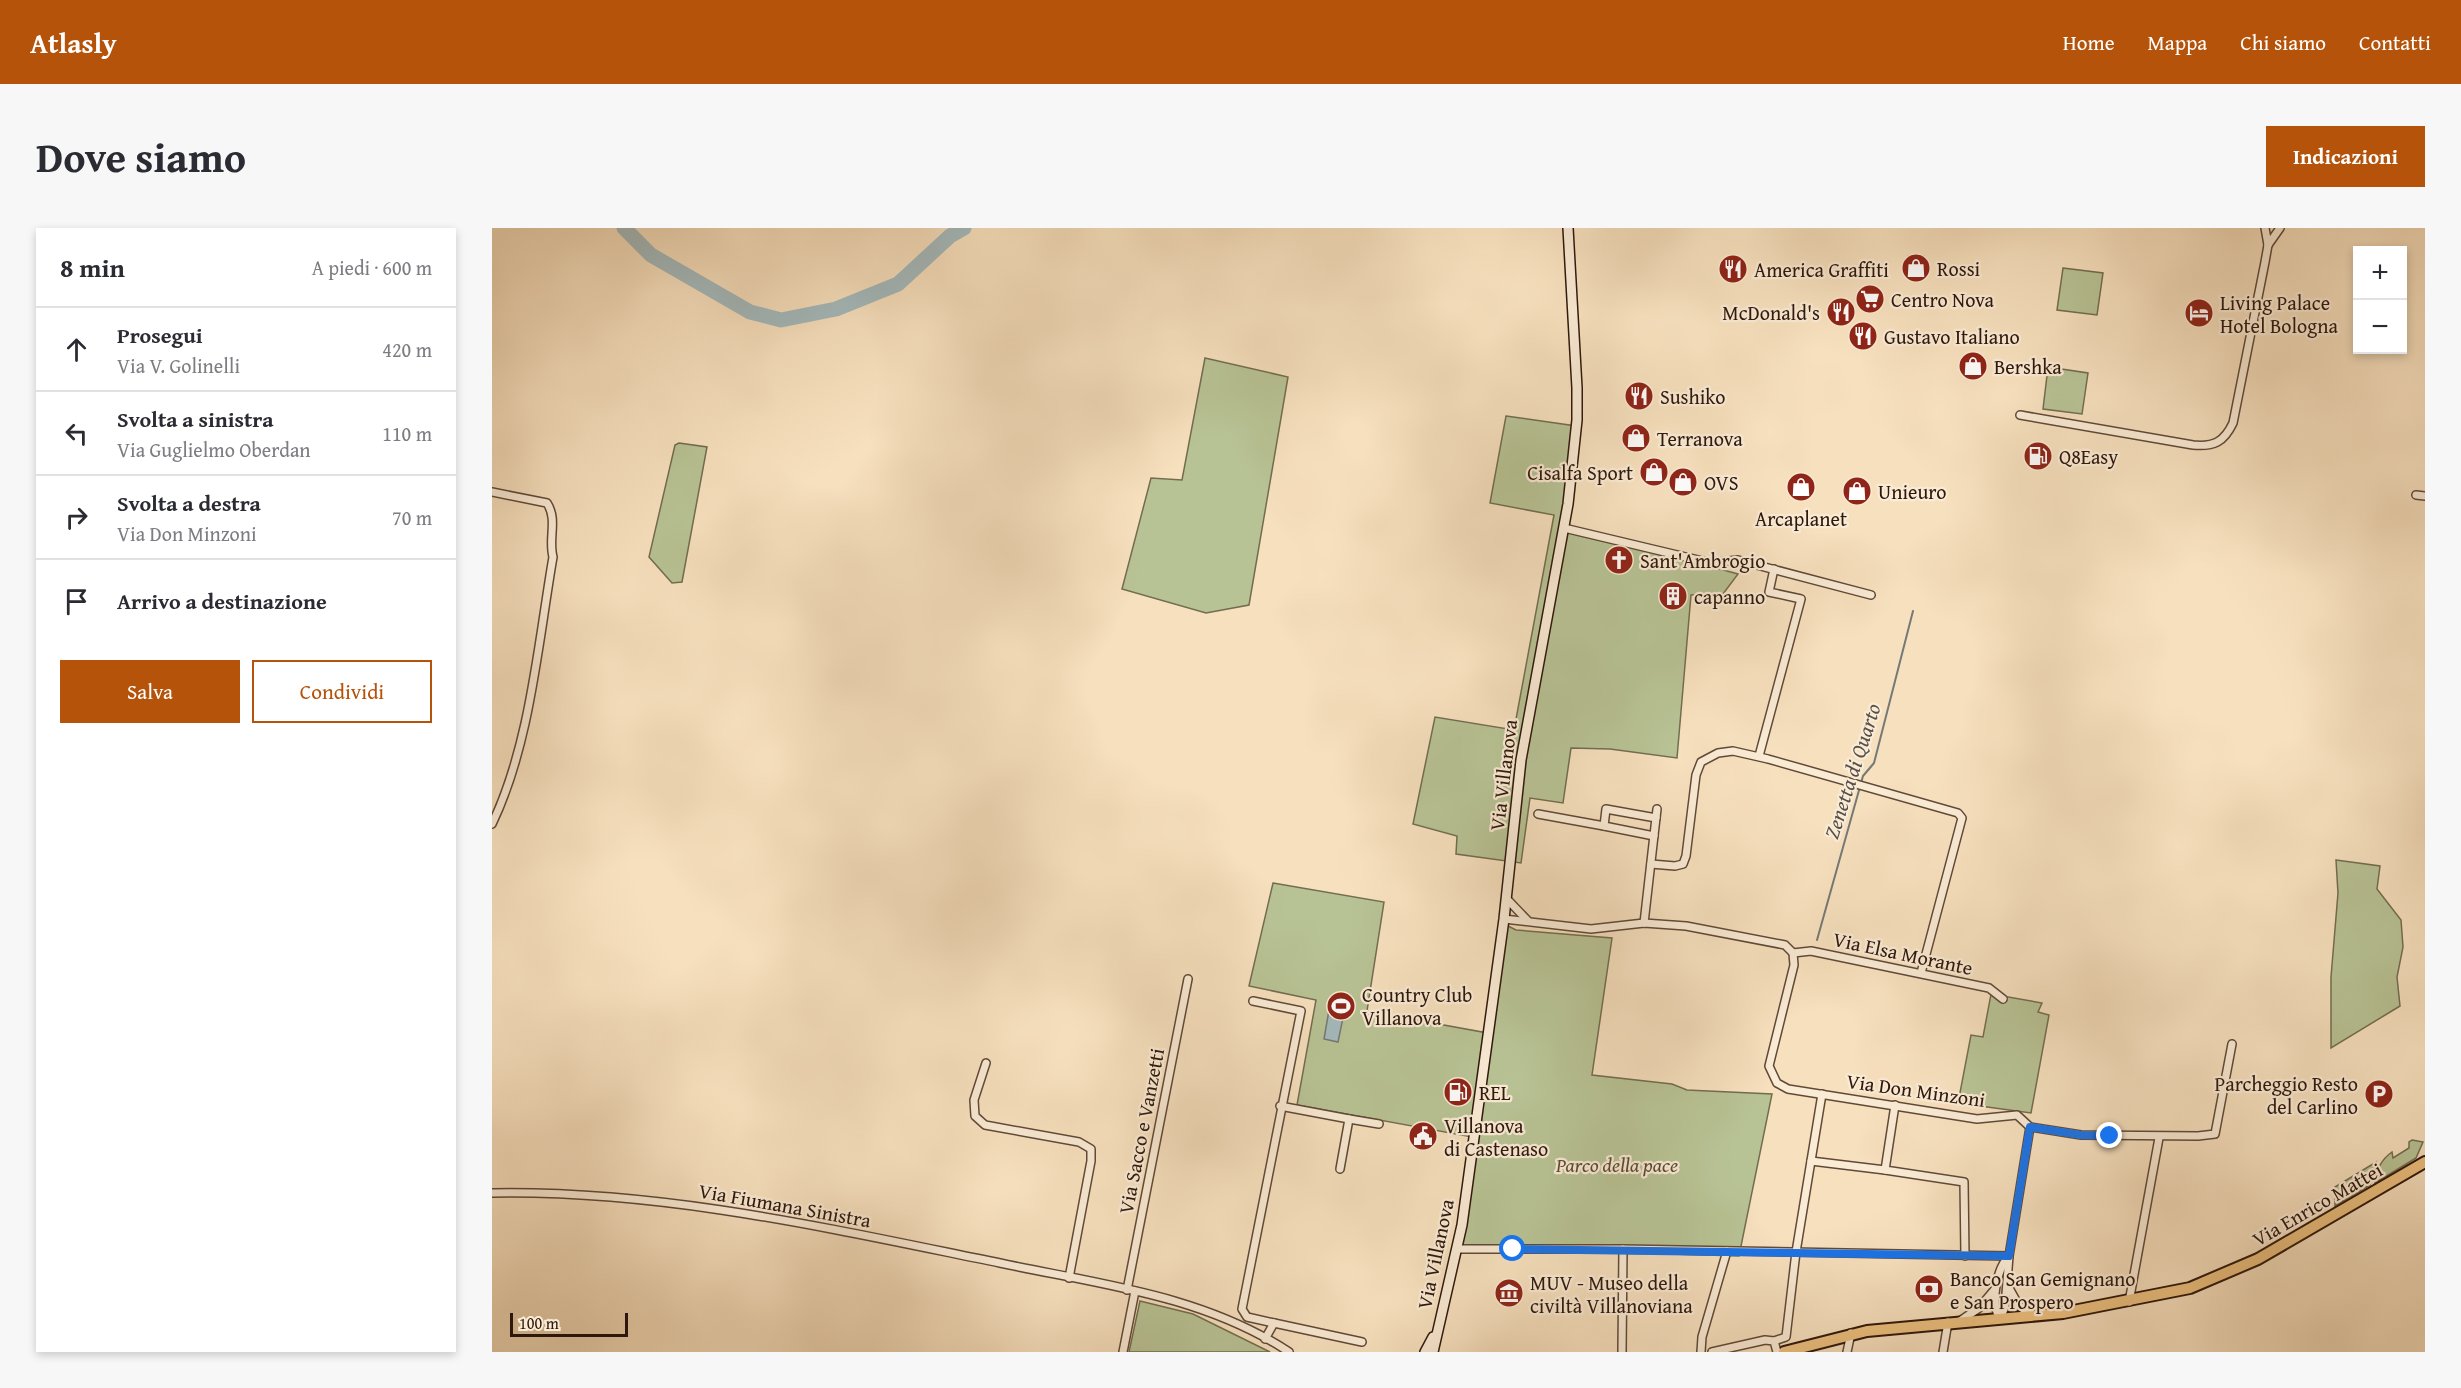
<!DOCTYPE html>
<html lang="it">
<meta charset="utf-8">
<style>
body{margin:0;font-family:"Gentium Book Plus",serif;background:#f7f7f7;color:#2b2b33}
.controls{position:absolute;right:18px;top:18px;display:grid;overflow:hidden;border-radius:0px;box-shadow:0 3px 9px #0003}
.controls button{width:54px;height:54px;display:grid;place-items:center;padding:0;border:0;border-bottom:2px solid #e1e1e2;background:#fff;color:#2b2b33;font:30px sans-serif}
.scale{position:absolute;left:18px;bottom:15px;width:118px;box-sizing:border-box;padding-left:6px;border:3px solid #2e170c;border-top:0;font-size:16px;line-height:21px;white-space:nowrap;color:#2e170c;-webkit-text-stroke:4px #faebd5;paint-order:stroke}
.stop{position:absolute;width:18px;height:18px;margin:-14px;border:4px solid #1a73e8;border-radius:50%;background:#fff}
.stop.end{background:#1a73e8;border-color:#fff;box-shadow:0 2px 6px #0008}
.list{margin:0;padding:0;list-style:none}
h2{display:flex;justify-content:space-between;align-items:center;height:78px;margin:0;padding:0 24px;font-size:26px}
h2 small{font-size:20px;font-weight:400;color:#7c7c81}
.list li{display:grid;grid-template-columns:39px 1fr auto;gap:18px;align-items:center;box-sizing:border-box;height:84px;padding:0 24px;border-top:2px solid #e1e1e2}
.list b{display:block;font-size:22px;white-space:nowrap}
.list p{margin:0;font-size:20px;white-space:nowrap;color:#7c7c81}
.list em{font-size:20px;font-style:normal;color:#7c7c81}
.actions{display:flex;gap:12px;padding:18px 24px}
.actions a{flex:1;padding:14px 0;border:2px solid #b45309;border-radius:0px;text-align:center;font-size:21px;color:#b45309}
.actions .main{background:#b45309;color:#fff}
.icon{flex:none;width:33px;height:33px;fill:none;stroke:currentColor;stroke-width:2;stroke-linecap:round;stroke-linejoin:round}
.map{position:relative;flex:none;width:1933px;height:1124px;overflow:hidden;border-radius:0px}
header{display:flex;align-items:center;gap:36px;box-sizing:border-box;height:84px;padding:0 30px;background:#b45309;color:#fff}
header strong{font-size:28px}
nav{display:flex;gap:33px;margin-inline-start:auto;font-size:21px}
.intro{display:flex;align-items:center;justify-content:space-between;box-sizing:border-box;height:144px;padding:0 36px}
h1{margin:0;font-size:42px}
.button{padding:15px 27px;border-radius:0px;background:#b45309;color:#fff;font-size:21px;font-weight:700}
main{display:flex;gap:36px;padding:0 36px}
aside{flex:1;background:#fff;border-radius:0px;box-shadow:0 3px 9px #0003}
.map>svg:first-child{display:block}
</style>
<header>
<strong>Atlasly</strong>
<nav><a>Home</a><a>Mappa</a><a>Chi siamo</a><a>Contatti</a></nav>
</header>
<div class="intro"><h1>Dove siamo</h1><a class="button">Indicazioni</a></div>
<main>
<aside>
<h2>8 min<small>A piedi · 600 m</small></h2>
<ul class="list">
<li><svg class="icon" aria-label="ahead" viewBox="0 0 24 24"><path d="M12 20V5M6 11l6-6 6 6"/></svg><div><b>Prosegui</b><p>Via V. Golinelli</p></div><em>420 m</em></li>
<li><svg class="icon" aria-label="left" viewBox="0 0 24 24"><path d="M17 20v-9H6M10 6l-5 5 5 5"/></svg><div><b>Svolta a sinistra</b><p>Via Guglielmo Oberdan</p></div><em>110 m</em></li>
<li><svg class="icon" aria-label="right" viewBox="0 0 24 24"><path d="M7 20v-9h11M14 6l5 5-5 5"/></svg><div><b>Svolta a destra</b><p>Via Don Minzoni</p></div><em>70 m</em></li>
<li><svg class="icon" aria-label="arrive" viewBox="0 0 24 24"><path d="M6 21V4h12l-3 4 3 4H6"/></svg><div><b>Arrivo a destinazione</b></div></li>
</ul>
<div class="actions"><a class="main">Salva</a><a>Condividi</a></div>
</aside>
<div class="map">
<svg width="1933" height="1124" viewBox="0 0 1933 1124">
<rect width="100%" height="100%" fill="#f7e0be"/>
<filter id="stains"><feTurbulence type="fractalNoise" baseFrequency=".00333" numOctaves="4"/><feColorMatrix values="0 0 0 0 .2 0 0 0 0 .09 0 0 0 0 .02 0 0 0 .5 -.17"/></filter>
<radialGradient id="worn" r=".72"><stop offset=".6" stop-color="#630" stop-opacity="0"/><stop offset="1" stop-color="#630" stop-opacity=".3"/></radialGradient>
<g fill="#b8c395" stroke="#736d50" stroke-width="1.5">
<path d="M 1571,40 L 1611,45 L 1605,87 L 1565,82 Z"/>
<path d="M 713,130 L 796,149 L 757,377 L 714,385 L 630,361 L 659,250 L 690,252 Z"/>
<path d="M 1556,139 L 1596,145 L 1590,186 L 1551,181 Z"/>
<path d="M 1014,188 L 1084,198 L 1074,299 L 1246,346 L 1231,366 L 1199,367 L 1185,530 L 1118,521 L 1079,520 L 1071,575 L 1038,570 L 1029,635 L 964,626 L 965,608 L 921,596 L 943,489 L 1022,502 L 1062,287 L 998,275 Z"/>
<path d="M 187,215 L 215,219 L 190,354 L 180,355 L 157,329 L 183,217 Z"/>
<path d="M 1844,632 L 1888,638 L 1885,661 L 1909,692 L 1911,719 L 1905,749 L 1908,778 L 1839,820 L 1839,749 L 1846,665 Z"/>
<path d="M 781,655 L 892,674 L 875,783 L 996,805 L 1012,696 L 1024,702 L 1120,710 L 1100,847 L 1180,856 L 1195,862 L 1280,866 L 1247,1028 L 967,1020 L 986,910 L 805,877 L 824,772 L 757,758 Z"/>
<path d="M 1499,766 L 1550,775 L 1546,784 L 1557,787 L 1539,885 L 1466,875 L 1479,807 L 1491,809 Z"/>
<path d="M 1920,912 L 1931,914 L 1924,930 L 1883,955 C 1884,942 1890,931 1900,924 L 1901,930 L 1917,920 L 1917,914 Z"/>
<path d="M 1884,934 L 1878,957 L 1843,978 L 1843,959 Z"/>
<path d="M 648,1073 L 701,1086 L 778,1124 L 637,1124 Z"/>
</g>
<path fill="#a4babd" stroke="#757976" stroke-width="1.5" d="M 837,782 L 852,785 L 846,814 L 832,811 Z"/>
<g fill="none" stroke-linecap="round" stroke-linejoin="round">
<path stroke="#757976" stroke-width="2" d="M 1325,712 L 1371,548 L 1382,535 L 1421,383"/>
<path stroke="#a4babd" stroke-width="15" d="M 132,0 L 159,27 L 258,84 L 289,92 L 344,81 L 406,56 L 458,8 L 472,0"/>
<g stroke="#604938" stroke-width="10">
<g id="street">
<path d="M 1776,17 L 1788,0"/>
<path d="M 1528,187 L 1701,217 C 1722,219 1732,214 1741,195 L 1773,34 L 1776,17 L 1773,0"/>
<path d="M 0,264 L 55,275 C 66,292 56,310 61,329 C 46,416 38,517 0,596"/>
<path d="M 1924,267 L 1933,268"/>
<path d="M 1072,300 L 1219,335 L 1246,332 L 1379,367"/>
<path d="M 1267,528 L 1309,371 L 1277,364 L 1282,341"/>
<path d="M 1046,586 L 1112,598"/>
<path d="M 1162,608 L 1112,598 L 1114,581 L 1164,590"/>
<path d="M 1159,636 L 1183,638 L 1191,636 L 1194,628 L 1204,547 L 1209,534 L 1226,525 L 1241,523 L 1276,531 L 1466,585 L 1470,590 L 1429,745"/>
<path d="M 1014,670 L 1036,693"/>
<path d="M 1012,691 L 1099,701 L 1152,695 L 1194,698 L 1293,717 L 1301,725 L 1302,737 L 1277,838 L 1285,855 L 1296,861 L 1485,891 L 1525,887 L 1538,899 L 1589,907 L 1706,908 L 1723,906 L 1740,816"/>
<path d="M 1152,695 L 1165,581"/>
<path d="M 1301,725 L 1319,723 L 1497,760 L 1511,771"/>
<path d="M 761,773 L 809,783 L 750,1081 L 755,1089 L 782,1095 L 773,1111"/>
<path d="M 494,835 L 482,872 L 483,888 L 493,897 L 587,914 L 599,921 L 599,933 L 577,1050"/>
<path d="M 1403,877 L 1393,942 L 1472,954 L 1473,1028"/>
<path d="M 788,878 L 857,891 L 848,941"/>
<path d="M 857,891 L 887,896"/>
<path d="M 1319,933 L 1393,942"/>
<path d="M 0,965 C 172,962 340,1001 508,1035 C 606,1056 711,1067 797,1124"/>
<path d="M 966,1021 L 1131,1021 L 1517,1028"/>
<path d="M 1517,1060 L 1527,1078 L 1540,1087"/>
<path d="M 635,1062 L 696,751"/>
<path d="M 1637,1074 L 1667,910"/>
<path d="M 1508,1091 L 1513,1079 L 1517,1028 L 1538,899"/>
<path d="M 1508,1091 C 1498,1075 1504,1042 1517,1028"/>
<path d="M 1468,1093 L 1487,1080 L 1503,1061"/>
<path d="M 782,1095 L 870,1114"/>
<path d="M 1282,1113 L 1294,1109 L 1304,1024 L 1330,866"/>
<path d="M 631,1124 L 643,1063"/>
<path d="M 1130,1124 L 1131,1021"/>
<path d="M 1209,1124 L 1210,1109 L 1235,1023"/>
<path d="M 1220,1124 L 1273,1112 L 1282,1113 L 1285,1124"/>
<path d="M 1355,1124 L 1359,1105"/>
<path d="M 1451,1124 L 1456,1094"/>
</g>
</g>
<g stroke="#2e170c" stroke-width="12">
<g id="secondary">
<path d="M 933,1124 L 941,1109"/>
<path d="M 941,1124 L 970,997 L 1012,691 L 1029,532 L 1076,276 L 1085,192 L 1085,160 L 1076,0"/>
</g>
</g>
<g stroke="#2e170c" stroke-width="14">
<path id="primary" d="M 1292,1124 L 1375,1103 L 1571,1085 L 1698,1060 L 1766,1031 L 1933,934"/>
</g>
<use href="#street" stroke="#faebd5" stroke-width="7"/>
<use href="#secondary" stroke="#faebd5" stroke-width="9"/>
<use href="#primary" stroke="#ecc07f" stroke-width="10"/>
</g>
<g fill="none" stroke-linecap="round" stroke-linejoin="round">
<path stroke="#1a73e8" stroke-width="8" d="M 1021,1021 L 1517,1028 L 1538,899 L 1589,907 L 1618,908"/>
</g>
<defs>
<g id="shop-disc" transform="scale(1.5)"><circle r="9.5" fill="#8f2418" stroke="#faebd5"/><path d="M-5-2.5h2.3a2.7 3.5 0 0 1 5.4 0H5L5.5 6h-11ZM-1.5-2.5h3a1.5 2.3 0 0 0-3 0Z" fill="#fff"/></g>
<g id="restaurant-disc" transform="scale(1.5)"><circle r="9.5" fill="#8f2418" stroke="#faebd5"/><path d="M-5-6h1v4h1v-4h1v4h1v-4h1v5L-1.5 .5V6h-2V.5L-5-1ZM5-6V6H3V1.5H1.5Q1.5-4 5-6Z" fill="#fff"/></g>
<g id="supermarket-disc" transform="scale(1.5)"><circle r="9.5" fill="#8f2418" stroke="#faebd5"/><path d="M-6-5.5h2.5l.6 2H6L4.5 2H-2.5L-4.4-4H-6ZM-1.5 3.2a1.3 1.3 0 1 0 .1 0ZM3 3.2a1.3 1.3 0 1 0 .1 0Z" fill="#fff"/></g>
<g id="hotel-disc" transform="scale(1.5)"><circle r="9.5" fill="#8f2418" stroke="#faebd5"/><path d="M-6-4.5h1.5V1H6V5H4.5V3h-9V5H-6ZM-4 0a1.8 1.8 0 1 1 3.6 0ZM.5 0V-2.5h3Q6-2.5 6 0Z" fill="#fff"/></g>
<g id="fuel-disc" transform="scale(1.5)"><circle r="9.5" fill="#8f2418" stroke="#faebd5"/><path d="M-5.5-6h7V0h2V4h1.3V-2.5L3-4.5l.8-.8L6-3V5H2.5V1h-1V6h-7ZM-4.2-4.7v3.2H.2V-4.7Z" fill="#fff"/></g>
<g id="church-disc" transform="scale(1.5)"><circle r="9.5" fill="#8f2418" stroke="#faebd5"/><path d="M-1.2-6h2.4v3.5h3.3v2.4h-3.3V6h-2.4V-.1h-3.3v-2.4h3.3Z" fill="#fff"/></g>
<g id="building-disc" transform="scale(1.5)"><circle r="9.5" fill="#8f2418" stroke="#faebd5"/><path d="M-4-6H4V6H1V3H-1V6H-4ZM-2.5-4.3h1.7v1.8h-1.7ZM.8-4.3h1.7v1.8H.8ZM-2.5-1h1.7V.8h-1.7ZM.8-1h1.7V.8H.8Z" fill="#fff"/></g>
<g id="stadium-disc" transform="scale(1.5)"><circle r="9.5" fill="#8f2418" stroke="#faebd5"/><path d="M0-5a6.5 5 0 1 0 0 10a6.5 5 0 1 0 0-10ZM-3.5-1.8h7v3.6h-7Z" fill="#fff"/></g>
<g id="parking-disc" transform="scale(1.5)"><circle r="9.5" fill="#8f2418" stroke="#faebd5"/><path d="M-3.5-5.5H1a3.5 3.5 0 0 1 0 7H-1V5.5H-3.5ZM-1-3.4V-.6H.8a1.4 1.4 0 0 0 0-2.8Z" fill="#fff"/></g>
<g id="civic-disc" transform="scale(1.5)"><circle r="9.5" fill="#8f2418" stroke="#faebd5"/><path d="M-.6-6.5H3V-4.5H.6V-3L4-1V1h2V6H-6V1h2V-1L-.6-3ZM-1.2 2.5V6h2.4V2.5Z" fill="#fff"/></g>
<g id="bank-disc" transform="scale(1.5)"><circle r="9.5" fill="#8f2418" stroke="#faebd5"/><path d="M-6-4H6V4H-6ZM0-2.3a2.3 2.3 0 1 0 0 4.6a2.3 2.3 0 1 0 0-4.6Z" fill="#fff"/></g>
<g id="museum-disc" transform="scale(1.5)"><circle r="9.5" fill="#8f2418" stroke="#faebd5"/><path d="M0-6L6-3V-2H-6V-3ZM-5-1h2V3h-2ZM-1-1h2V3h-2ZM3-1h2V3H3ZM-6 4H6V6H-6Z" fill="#fff"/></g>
</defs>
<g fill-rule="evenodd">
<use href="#shop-disc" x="1424" y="40"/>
<use href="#restaurant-disc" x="1241" y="41"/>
<use href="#supermarket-disc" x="1378" y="71"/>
<use href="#restaurant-disc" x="1349" y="84"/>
<use href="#hotel-disc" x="1707" y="85"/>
<use href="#restaurant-disc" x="1371" y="108"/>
<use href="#shop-disc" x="1481" y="138"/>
<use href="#restaurant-disc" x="1147" y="168"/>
<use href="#shop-disc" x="1144" y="210"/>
<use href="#fuel-disc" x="1546" y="228"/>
<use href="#shop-disc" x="1162" y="244"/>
<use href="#shop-disc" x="1191" y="254"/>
<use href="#shop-disc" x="1309" y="259"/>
<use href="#shop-disc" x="1365" y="263"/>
<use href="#church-disc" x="1127" y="332"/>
<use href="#building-disc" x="1181" y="368"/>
<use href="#stadium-disc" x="849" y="778"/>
<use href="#fuel-disc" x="966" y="864"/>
<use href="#parking-disc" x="1887" y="866"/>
<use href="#civic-disc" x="931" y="908"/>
<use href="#bank-disc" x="1437" y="1061"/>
<use href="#museum-disc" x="1017" y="1065"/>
</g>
<g text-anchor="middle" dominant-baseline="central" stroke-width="4.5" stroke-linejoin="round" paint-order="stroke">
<g font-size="20" fill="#2e170c" stroke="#faebd5" text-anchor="start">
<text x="1445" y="40">Rossi</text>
<text x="1262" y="41">America Graffiti</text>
<text x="1399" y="71">Centro Nova</text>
<text x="1728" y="74">Living Palace<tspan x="1728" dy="23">Hotel Bologna</tspan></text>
<text x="1328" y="84" text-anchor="end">McDonald's</text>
<text x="1392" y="108">Gustavo Italiano</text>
<text x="1502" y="138">Bershka</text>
<text x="1168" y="168">Sushiko</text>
<text x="1165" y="210">Terranova</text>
<text x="1567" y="228">Q8Easy</text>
<text x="1141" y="244" text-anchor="end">Cisalfa Sport</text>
<text x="1212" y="254">OVS</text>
<text x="1386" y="263">Unieuro</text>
<text x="1309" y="290" text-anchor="middle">Arcaplanet</text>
<text x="1148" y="332">Sant'Ambrogio</text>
<text x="1202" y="368">capanno</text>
<text x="870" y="766">Country Club<tspan x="870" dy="23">Villanova</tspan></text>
<text x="1866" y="855" text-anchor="end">Parcheggio Resto<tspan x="1866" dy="23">del Carlino</tspan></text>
<text x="987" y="864">REL</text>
<text x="952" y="897">Villanova<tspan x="952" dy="23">di Castenaso</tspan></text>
<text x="1458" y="1050">Banco San Gemignano<tspan x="1458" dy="23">e San Prospero</tspan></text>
<text x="1038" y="1054">MUV - Museo della<tspan x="1038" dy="23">civiltà Villanoviana</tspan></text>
</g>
<g font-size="20" fill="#2e170c" stroke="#faebd5">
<text transform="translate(1011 547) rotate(-83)">Via Villanova</text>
<text transform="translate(1411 725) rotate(12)">Via Elsa Morante</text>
<text transform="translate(1424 862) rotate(8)">Via Don Minzoni</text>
<text transform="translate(649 903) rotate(-79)">Via Sacco e Vanzetti</text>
<text transform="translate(1825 976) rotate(-30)">Via Enrico Mattei</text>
<text transform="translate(293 977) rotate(10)">Via Fiumana Sinistra</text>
<text transform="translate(943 1026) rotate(-78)">Via Villanova</text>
</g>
<g font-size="20" font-style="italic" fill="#574b35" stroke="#faebd5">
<text x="1125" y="936">Parco della pace</text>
</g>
<g font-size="21" font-style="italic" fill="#57504a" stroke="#faebd5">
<text transform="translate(1360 543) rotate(-72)">Zenetta di Quarto</text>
</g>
</g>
<rect width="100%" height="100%" filter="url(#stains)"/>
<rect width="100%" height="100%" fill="url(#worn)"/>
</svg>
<div class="controls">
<button>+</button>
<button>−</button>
</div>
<div class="scale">100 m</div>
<div class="stop" style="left:1021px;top:1021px"></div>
<div class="stop end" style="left:1618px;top:908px"></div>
</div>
</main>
